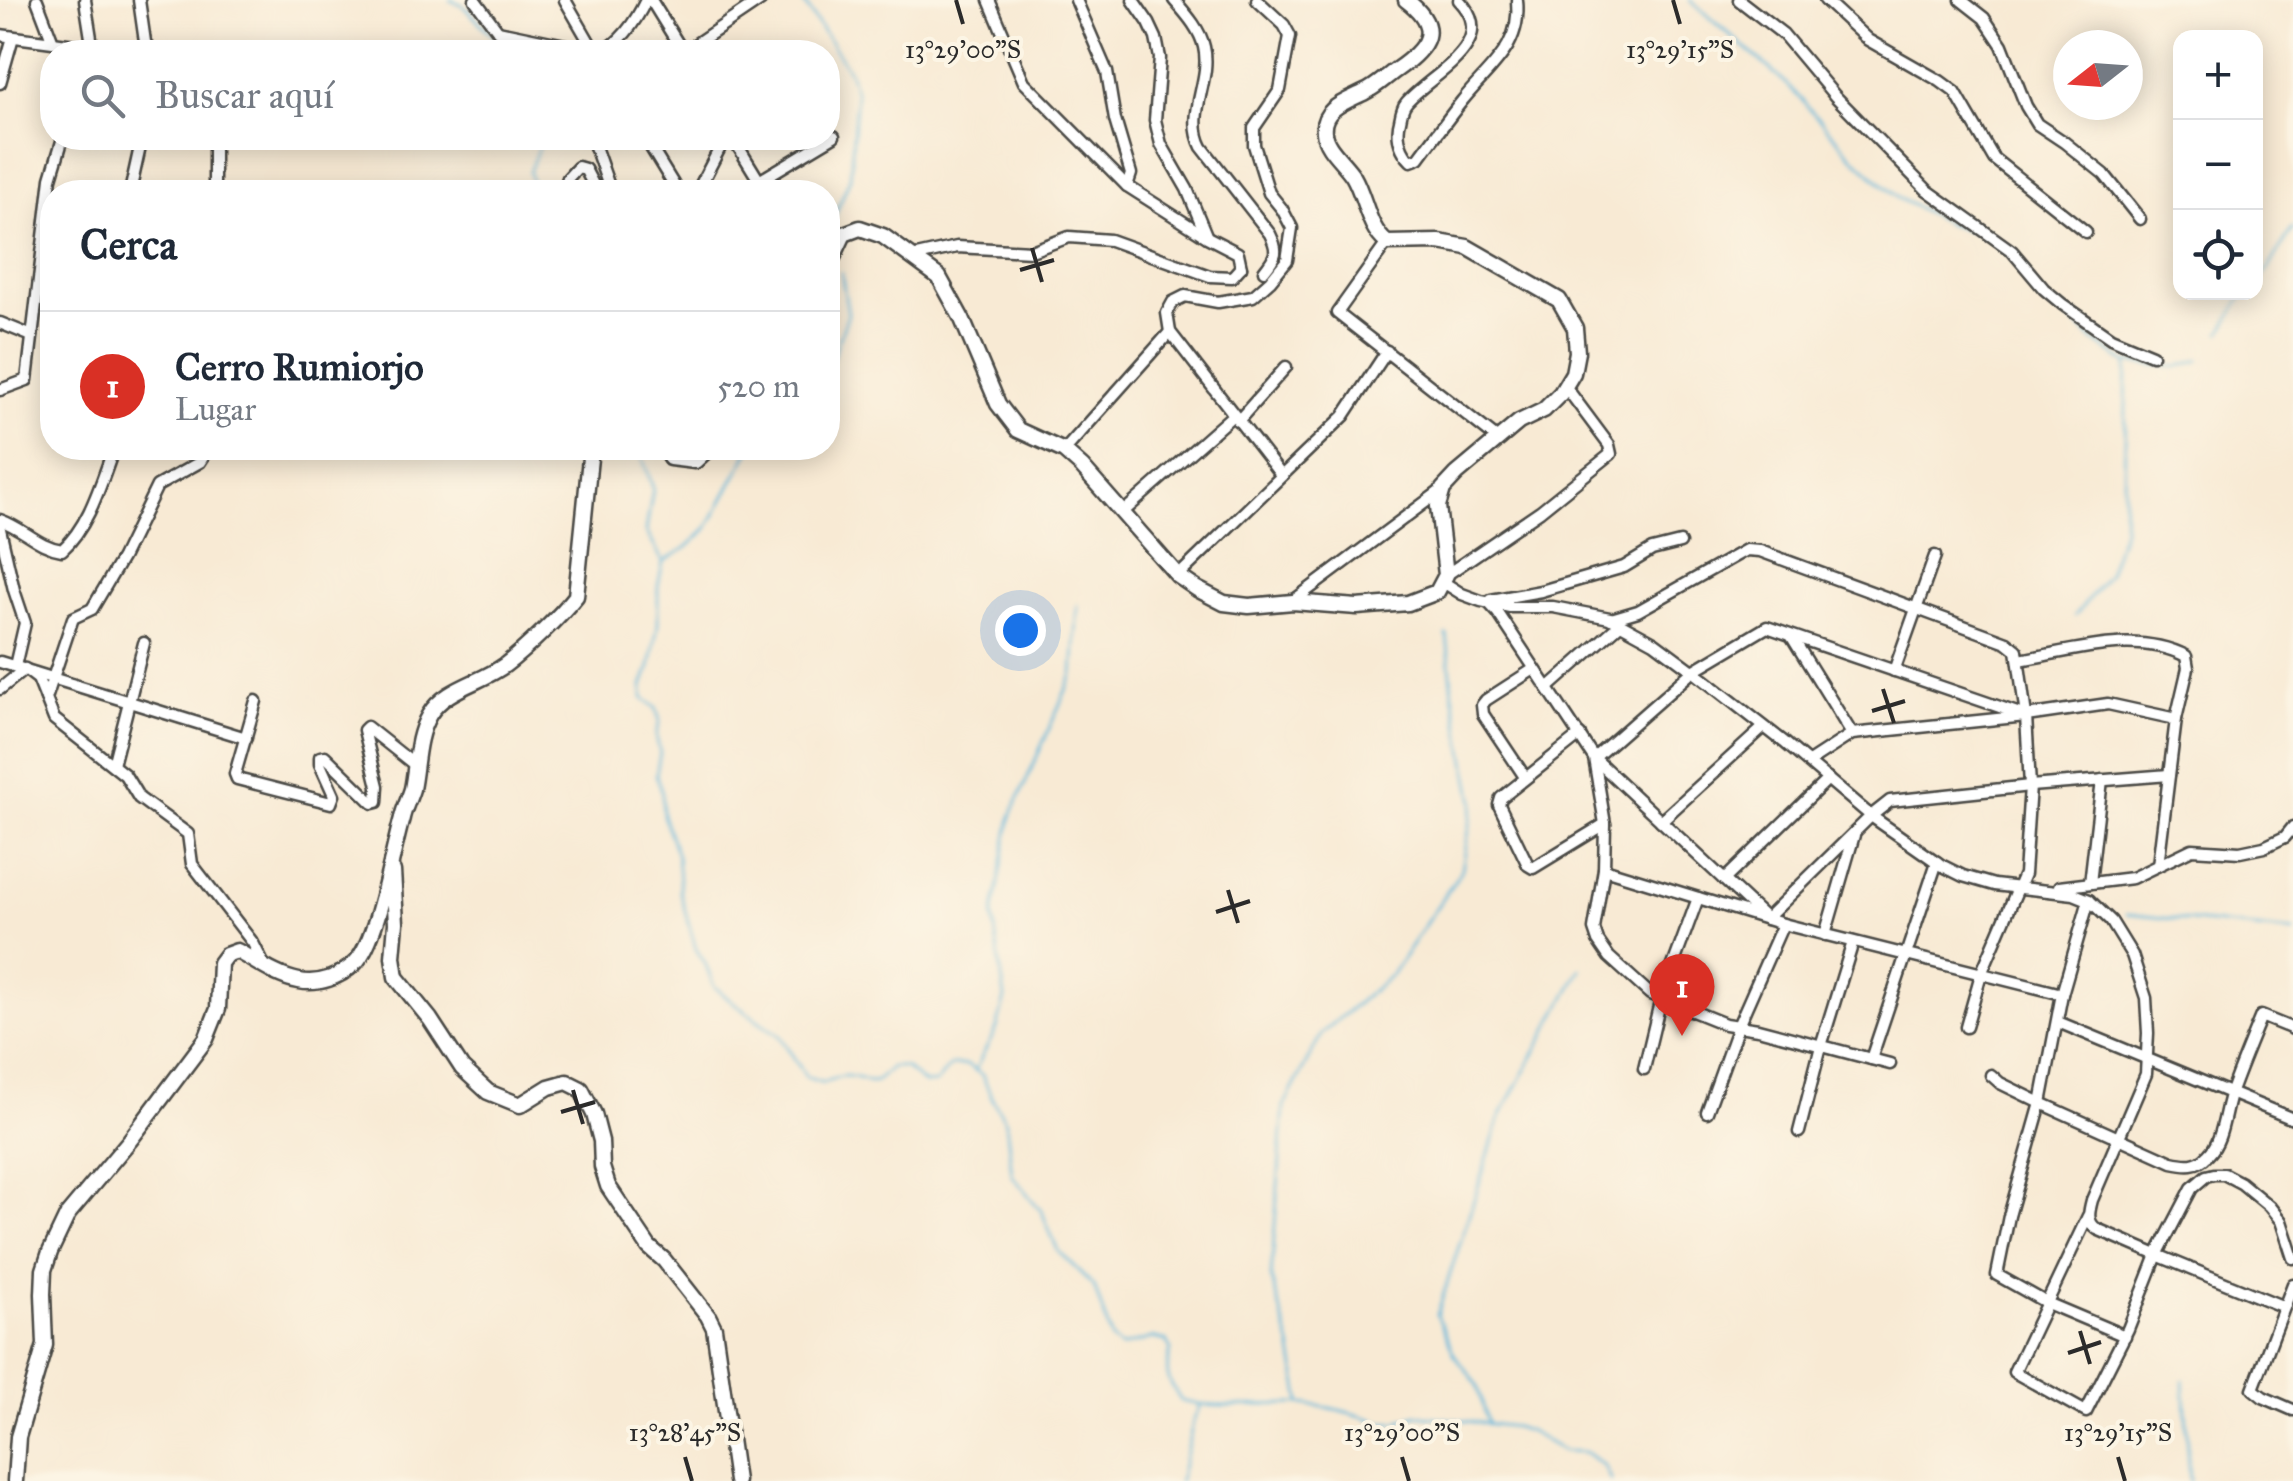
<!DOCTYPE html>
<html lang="es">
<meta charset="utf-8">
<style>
body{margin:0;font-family:"IM FELL Great Primer",serif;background:#f2f2f3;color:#1f2937}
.controls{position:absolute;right:30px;top:30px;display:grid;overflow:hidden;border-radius:20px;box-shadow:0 5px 25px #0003}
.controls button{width:90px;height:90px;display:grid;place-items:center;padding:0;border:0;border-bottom:2px solid #e0e1e3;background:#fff;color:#1f2937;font:50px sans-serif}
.compass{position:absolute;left:2053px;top:30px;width:90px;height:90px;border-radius:50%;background:#fff;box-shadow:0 5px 25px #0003;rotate:253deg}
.you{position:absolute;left:1020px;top:630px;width:35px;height:35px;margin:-25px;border:8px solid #fff;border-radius:50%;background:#1a73e8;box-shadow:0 0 0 15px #1a73e833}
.badge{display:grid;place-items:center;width:65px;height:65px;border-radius:50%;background:#d93025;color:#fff;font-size:32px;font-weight:700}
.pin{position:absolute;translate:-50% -82px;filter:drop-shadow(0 2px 5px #0008)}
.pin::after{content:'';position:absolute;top:52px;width:35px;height:30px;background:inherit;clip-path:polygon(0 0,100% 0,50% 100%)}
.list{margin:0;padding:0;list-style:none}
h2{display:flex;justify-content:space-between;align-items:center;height:130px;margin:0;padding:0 40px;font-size:42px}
h2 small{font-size:32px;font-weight:400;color:#747a83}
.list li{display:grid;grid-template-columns:65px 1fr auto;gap:30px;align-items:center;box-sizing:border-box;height:150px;padding:0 40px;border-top:2px solid #e0e1e3}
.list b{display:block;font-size:38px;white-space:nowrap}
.list p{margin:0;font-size:32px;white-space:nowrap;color:#747a83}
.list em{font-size:32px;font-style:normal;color:#747a83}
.icon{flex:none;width:55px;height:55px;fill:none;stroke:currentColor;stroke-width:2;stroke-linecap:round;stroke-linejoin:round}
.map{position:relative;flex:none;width:2293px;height:1481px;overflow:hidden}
.search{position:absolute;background:#fff;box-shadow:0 5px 25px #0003;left:40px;top:40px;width:800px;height:110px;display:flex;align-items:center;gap:25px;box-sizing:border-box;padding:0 35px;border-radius:40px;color:#747a83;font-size:38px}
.panel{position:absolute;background:#fff;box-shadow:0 5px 25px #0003;left:40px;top:180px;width:800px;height:280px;border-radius:40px}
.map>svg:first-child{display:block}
</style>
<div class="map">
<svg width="2293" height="1481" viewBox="0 0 2293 1481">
<rect width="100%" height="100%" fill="#fcf5e5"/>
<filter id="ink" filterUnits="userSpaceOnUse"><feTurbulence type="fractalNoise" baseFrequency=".01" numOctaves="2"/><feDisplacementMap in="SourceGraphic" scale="20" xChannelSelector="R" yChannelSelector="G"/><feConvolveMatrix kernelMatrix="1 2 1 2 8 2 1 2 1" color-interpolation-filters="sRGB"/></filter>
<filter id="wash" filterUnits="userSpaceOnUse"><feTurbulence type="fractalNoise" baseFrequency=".0048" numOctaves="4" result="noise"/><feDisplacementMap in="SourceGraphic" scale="40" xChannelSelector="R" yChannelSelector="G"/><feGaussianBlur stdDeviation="2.25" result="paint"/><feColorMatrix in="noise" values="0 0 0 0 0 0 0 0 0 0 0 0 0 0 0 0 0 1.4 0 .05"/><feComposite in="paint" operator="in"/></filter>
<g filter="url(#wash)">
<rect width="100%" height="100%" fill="#f8ead4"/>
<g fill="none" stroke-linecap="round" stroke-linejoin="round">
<g stroke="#5eb7dc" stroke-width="2.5">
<path d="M 450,0 L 461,4 L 510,52"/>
<path d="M 802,0 L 849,71 L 856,94 L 850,178 L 828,232"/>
<path d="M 1690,0 L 1786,83 L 1854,158 L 1898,198 L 1947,223 L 1981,234"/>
<path d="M 535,192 L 529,172 L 542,138"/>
<path d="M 2256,282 L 2269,268 L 2293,228"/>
<path d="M 2059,307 L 2096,343 L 2127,363 L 2177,367 L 2200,360"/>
<path d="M 2221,333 L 2245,292"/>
<path d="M 828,369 L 848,314 L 841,272"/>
<path d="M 639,448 L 653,488 L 646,531 L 663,562 L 658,586 L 658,625 L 650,667 L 643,686 L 643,698 L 656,708 L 660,721 L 656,736 L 660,753 L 656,775 L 662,794 L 663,815 L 677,856 L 680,893 L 696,949 L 705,963 L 714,986 L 731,1001 L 780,1036 L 806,1077 L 823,1083 C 830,1080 839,1075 847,1076 C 873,1078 868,1093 891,1067 L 904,1067 L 925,1084 L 936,1083 L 951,1065 L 967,1065 L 982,1075 L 993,1100 L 1006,1122 L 1012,1175 L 1042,1212 L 1058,1251 L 1094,1286 L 1112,1340 L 1121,1347 L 1152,1338 L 1166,1341 L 1171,1350 C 1164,1374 1167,1379 1181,1401 C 1221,1411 1259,1403 1299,1404 C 1327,1405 1358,1415 1384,1423 L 1397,1422 L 1417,1415 L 1515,1427 L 1530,1432 L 1563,1451 L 1585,1452 L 1604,1466 L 1611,1481"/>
<path d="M 663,562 L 686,548 L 707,529 L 751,448"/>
<path d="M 2075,616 L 2108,574 L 2123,529 L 2127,363"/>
<path d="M 2127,914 L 2293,932"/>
<path d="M 975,1070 L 997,1028 L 1005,998 L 993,916 L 1011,816 L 1073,674 L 1078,605"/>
<path d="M 2184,1380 L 2190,1481"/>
<path d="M 1301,1403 L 1291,1345 L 1271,1278 L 1284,1106 L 1322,1033 L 1392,974 L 1462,869 L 1474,802 L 1453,694 L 1447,635"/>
<path d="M 1488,1424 L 1477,1384 L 1454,1354 L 1437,1315 L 1501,1115 L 1581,969"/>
<path d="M 1179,1481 L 1194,1419 L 1200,1406"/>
</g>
</g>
</g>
<g filter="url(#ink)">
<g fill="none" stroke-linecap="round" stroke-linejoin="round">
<g stroke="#4a4844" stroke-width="15">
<g id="street">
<path d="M 37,0 L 53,42"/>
<path d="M 85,0 L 91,38 L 87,52"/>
<path d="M 139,0 L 145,42 L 151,52"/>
<path d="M 475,0 L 498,31 L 520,52"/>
<path d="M 565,0 L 595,52"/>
<path d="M 651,0 L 683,52"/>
<path d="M 989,0 L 1024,82 L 1127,186 L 1207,237 L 1238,253 L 1241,267"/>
<path d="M 1076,0 L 1107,72 L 1115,120 L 1131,174 L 1127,186"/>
<path d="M 1133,0 L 1149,23 L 1156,38 L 1160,58 L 1155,120 L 1161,144 L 1187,189 L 1206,235"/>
<path d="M 1174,0 C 1186,14 1200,29 1204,47 C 1212,81 1185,114 1202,147 L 1270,234 C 1279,252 1276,256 1264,271"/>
<path d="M 1257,0 L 1284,25 L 1290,36 L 1280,90 L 1254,128 L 1254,145 L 1269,193 L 1282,209 L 1292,228 L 1287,260 L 1270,281 L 1253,296 L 1218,302 L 1185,296 L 1173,302 L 1167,313 L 1170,332 L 1281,475"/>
<path d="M 1459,0 C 1502,44 1429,75 1406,103 C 1401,109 1401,118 1399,125 C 1397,139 1401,151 1411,161 L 1419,158 C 1433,139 1447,120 1462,101 C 1488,68 1522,48 1517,0"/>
<path d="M 1739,0 L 1783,34 L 1835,96 L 1927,190 L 2012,251 L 2044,289 L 2062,304 L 2111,338 L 2152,355"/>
<path d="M 1825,0 L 1868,40 L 1940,81 L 1955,92 L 1994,159 L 2086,232"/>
<path d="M 1961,0 L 1984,18 L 2002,45 L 2026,106 L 2037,124 L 2064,142 L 2104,174 L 2140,219"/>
<path d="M 498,31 L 599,52"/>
<path d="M 0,35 L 128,52"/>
<path d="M 602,52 C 623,41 636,21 646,0"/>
<path d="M 684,52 L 761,0"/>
<path d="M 0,83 L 13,37"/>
<path d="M 592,138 L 611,192"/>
<path d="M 645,138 L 678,192"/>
<path d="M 733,138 L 766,192"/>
<path d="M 130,192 L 142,138"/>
<path d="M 214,192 L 214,138"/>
<path d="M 563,192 L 568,178 L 578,167 L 585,169 L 597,192"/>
<path d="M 697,192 L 725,138"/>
<path d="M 752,192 L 759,181 L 834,136"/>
<path d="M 1387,243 L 1337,313 L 1499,440"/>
<path d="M 912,257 L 957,247 L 1031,251 L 1069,237 L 1110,240 L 1210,276 L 1232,277 L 1241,267"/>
<path d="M 0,323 L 32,336"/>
<path d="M 0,390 L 27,380 L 51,178 L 63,138"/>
<path d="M 1238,421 L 1286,367"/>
<path d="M 1064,451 L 1170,332"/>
<path d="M 1122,513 L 1233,415"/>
<path d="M 0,520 C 25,529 37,546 62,550 C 90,525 101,482 114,448"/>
<path d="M 0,529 L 14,590 L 25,623 L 15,666"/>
<path d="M 1446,575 L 1540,511 L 1611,454 L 1609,445 L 1565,386"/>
<path d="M 1178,576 L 1344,416 L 1387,351"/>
<path d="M 1443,582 L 1462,594 L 1481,601 L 1510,607 L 1553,607 L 1610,618 L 1654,642 L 1693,671 L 1784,742 L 1871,816 L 1941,865 L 1963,876 L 1994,885 L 2074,894 L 2089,900 L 2111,921 L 2132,955 L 2146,998 L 2148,1033 L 2146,1074 L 2092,1200 C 2089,1211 2086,1222 2097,1229 L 2157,1255 L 2192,1188 L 2206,1176 L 2214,1174 L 2224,1174 L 2241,1183 L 2269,1206 L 2281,1221 L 2293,1258"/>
<path d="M 1491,600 L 1541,591 L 1624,567 L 1652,550 L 1680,543"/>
<path d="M 1293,601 L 1443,489"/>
<path d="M 1488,602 L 1498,613 L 1594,758 L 1605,824 L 1604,869 L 1594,929 L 1598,941 L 1609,957 L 1650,994 L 1725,1024 L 1758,1029 L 1890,1064"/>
<path d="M 1611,619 L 1638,611 L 1746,550 L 1760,551 L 2007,642 L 2017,650 L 2026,716 L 2030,786 L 2024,874 L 1981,974 L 1966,1027"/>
<path d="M 1792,637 L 1852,734"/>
<path d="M 2020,660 C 2073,651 2135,630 2186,656 L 2188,668 L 2176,719 L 2158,865"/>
<path d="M 0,662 L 246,738"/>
<path d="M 1894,671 L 1935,556"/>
<path d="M 1548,688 L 1619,625"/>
<path d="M 0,689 L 25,669 L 38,679 L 54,719 L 125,775 L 139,798 L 188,834 L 192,864 L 253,943 L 264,965"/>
<path d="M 46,699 L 73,618 L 92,609 L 122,558 L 157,486 L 200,462 L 209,448"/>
<path d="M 256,701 L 235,774 L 237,779 L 331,803 L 334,795 L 320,764 L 320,757 L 325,756 L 373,803 L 377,802 L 378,786 L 364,730 L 367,727 L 416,766"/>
<path d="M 2026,716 L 1767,627 L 1693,671 L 1594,758 L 1766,919 L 1871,816 L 1890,801 L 2030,786 L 2169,775"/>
<path d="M 1580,735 L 1501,798 L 1499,805 L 1528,865 L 1533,868 L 1605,824"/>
<path d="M 1809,762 L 1852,734 L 2026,716 L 2108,704 L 2176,719"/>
<path d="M 113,765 L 144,643"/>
<path d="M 1525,777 L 1483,714 L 1482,705 L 1486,700 L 1534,669"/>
<path d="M 1661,821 L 1764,727"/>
<path d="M 1604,869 L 1783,924 L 2062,994 L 2041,1103 L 2009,1216 L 1997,1275 L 2047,1303 L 2125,1336"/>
<path d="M 1724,880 L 1828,779"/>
<path d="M 2090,883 L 2102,780"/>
<path d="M 2059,887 L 2132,878 L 2192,849 L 2240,852 L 2264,847 L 2285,837 L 2293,827"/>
<path d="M 1825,935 L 1854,835"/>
<path d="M 2062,994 L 2089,900"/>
<path d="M 2058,1022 L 2293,1119"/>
<path d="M 1871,1059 L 1937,862"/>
<path d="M 1644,1069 L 1661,998 L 1698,898"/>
<path d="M 1991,1075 L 2000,1083 L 2041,1103 L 2172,1162 C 2186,1165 2197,1167 2208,1155 C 2224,1140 2224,1109 2232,1089 C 2241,1064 2251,1040 2261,1016 L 2293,1029"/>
<path d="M 1707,1112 L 1738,1026 L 1783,924"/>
<path d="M 1799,1132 L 1821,1046 L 1853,942"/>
<path d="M 2088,1216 L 2014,1372 L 2086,1412 L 2128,1329 L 2157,1255 L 2284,1307"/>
<path d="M 2293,1284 L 2253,1389 L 2263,1397 L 2293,1410"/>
</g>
</g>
<g stroke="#4a4844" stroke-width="19">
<g id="secondary">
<path d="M 828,268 L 844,234 L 860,228 L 883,236 L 939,277 L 962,319 L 998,404 L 1018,430 L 1064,451 L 1082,467 L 1178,576 L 1197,589 L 1224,603 L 1249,606 L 1293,602 L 1357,607 L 1408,603 L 1437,592 L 1446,575 L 1438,506 L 1443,489 L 1457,474 L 1519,422 L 1544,410 L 1561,393 L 1573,373 L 1577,352 L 1575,328 L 1559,300 L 1467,247 L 1439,242 L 1387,243 C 1367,227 1366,198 1353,176 C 1344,162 1325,148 1324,132 C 1321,108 1348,101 1365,92 C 1376,87 1386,77 1396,70 C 1428,48 1443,28 1406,0"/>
<path d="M 664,448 L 670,458 L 695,461 L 709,448"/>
<path d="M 393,871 L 396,923 L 393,957 L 396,977 L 430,1019 L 462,1068 L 488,1092 L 520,1105 L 549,1087 L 567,1082 L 581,1089 L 594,1114 L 601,1141 L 602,1167 L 608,1186 L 649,1247 L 664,1260 L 708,1316 L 714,1328 L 736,1481"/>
<path d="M 15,1481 L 18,1437 L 45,1345 L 43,1294 L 44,1270 L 50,1252 L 68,1214 L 130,1140 L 206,1039 L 218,1009 L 220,963 L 226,955 L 237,951 C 257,962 277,977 299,981 C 319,985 340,977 355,963 C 378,940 392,852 402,818 C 404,808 409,799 412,789 C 417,765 416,737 429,715 C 445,688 481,683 505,665 C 526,649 560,616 576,596 L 591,448"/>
</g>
</g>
<use href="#street" stroke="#fff" stroke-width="10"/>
<use href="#secondary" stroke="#fff" stroke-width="14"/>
</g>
</g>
<path fill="none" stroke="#2b2b2b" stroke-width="4" d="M 956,0 L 963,24M 1673,0 L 1680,24M 1032,248 L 1042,282M 1020,270 L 1054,260M 1883,689 L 1894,723M 1872,711 L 1905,701M 1228,890 L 1238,923M 1216,912 L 1250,901M 573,1090 L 583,1124M 561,1112 L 595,1102M 2080,1331 L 2090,1364M 2068,1353 L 2101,1342M 685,1457 L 692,1481M 1402,1457 L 1409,1481M 2118,1457 L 2125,1481"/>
<g font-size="25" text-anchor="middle" fill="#2b2b2b" stroke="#fcf5e5" stroke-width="8" stroke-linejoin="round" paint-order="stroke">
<text x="963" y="58">13°29'00"S</text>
<text x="1680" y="58">13°29'15"S</text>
<text x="685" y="1441">13°28'45"S</text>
<text x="1402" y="1441">13°29'00"S</text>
<text x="2118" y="1441">13°29'15"S</text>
</g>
</svg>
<div class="controls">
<button>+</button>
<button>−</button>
<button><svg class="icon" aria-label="locate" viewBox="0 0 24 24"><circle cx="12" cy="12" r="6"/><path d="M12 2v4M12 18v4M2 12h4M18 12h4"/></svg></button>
</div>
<svg class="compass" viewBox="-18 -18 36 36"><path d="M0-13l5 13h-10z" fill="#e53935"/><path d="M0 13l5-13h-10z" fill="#747a83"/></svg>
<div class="you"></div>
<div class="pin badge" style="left:1682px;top:1036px">1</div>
<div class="search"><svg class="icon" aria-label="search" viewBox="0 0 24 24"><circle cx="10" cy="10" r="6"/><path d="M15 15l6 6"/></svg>Buscar aquí</div>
<section class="panel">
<h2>Cerca<small></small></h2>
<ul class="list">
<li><span class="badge">1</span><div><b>Cerro Rumiorjo</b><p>Lugar</p></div><em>520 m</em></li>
</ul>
</section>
</div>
